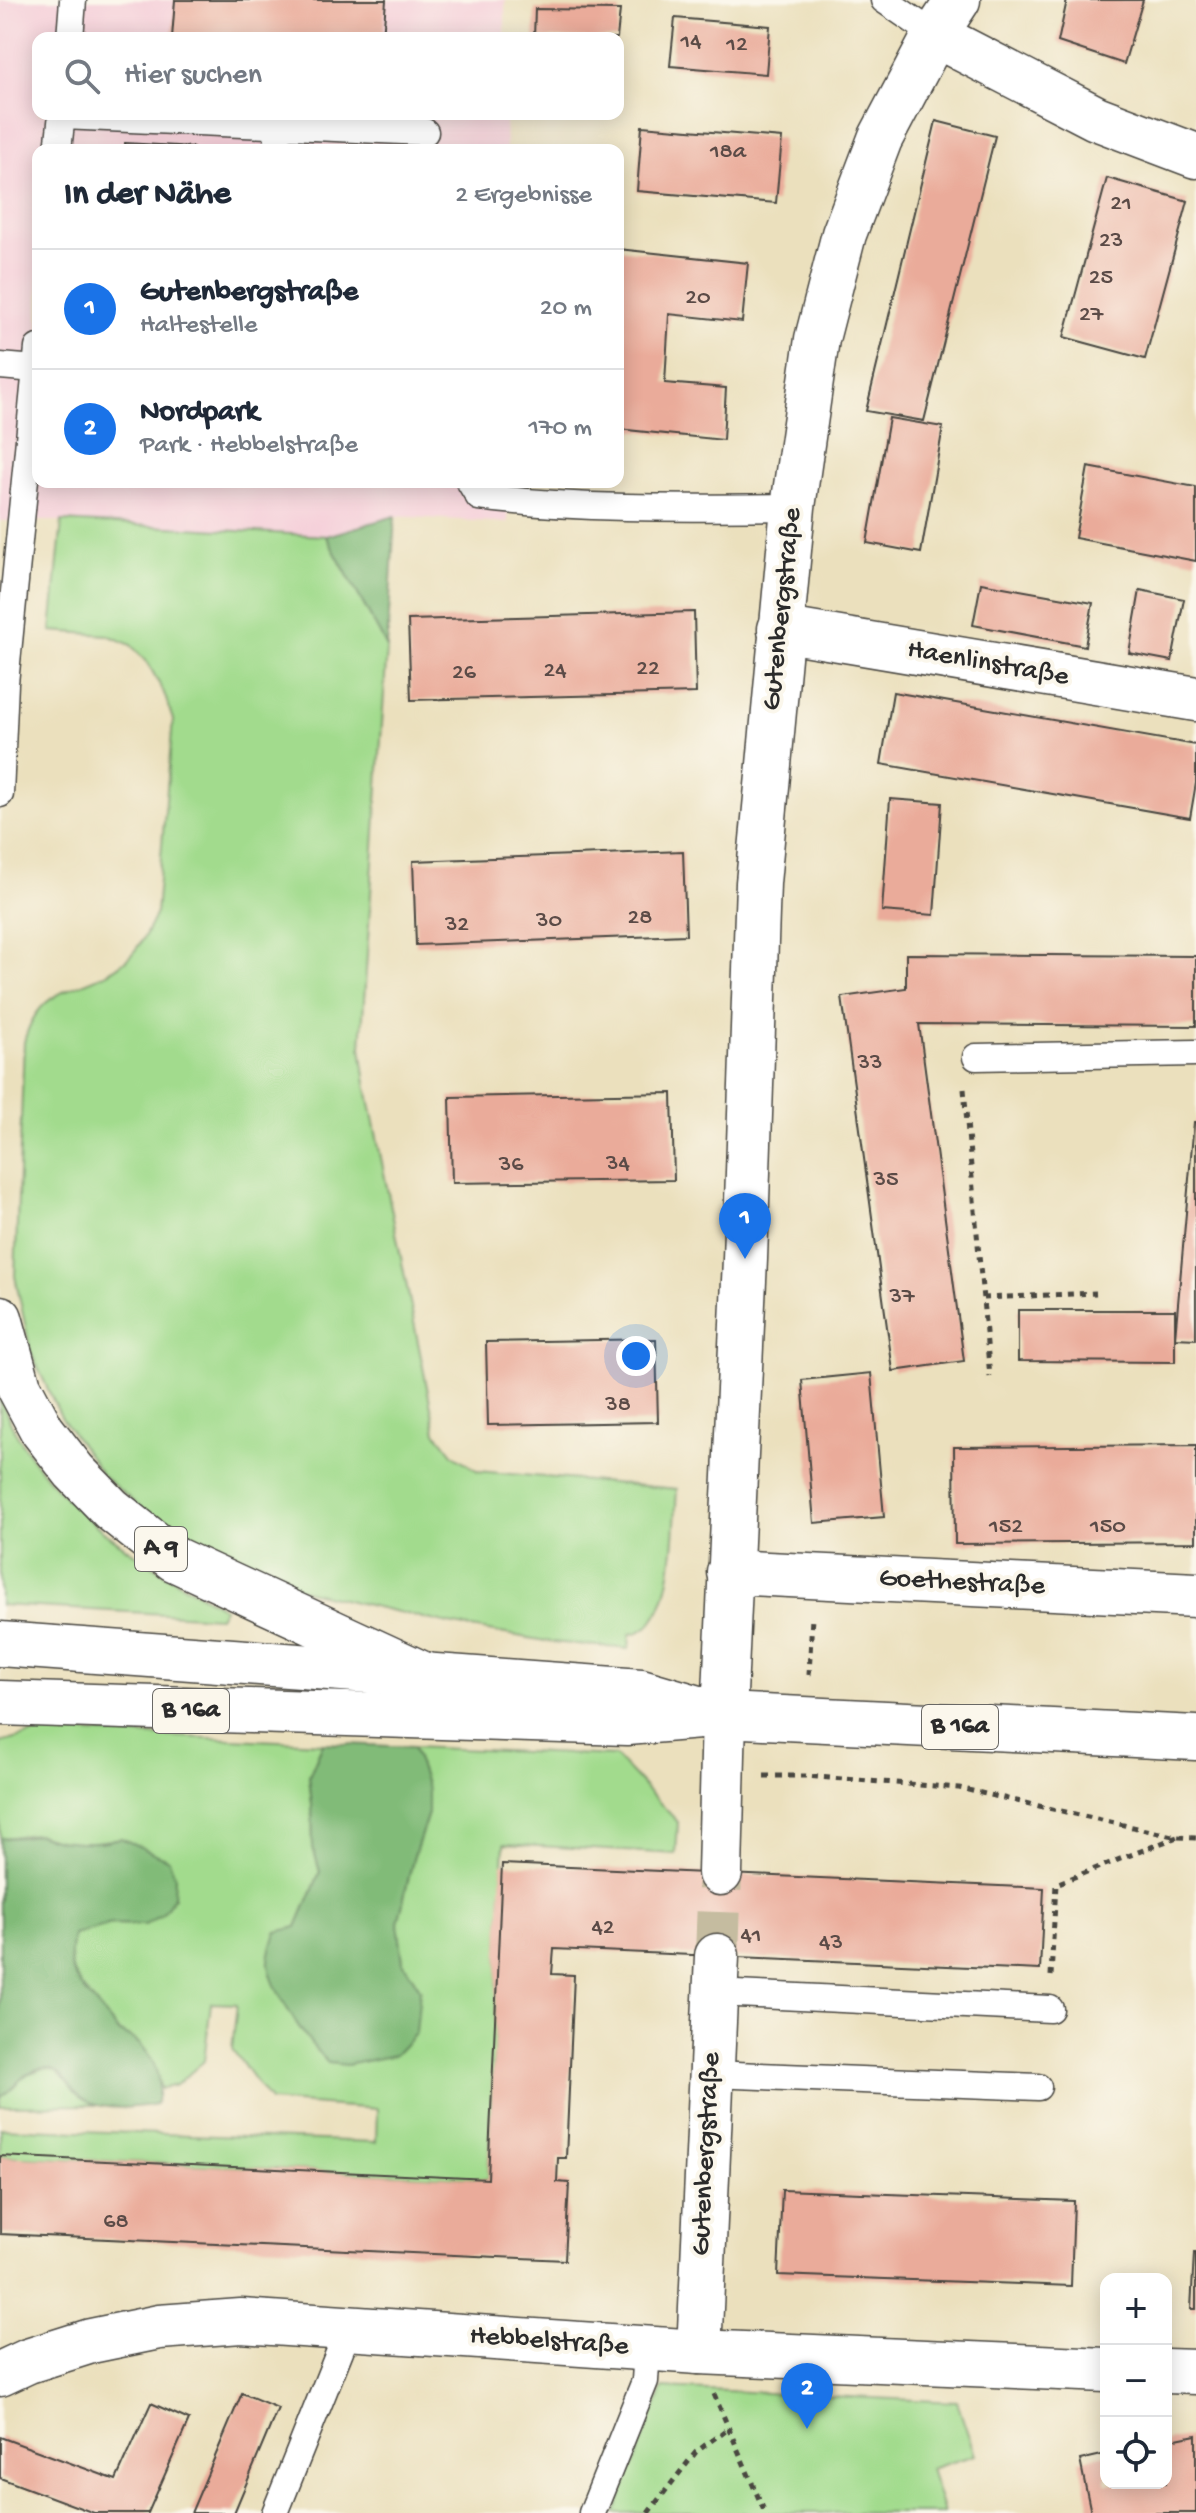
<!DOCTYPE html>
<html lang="de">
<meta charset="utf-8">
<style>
body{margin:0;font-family:"Gochi Hand",sans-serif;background:#f6f6f7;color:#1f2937}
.controls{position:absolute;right:24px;bottom:24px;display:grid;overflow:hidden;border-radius:16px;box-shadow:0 4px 20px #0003}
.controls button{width:72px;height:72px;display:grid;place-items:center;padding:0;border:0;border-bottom:2px solid #e0e1e3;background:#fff;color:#1f2937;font:40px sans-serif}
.you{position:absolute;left:636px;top:1356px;width:28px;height:28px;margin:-20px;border:6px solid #fff;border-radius:50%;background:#1a73e8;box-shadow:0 0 0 12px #1a73e833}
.badge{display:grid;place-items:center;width:52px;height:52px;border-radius:50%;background:#1a73e8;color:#fff;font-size:26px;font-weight:700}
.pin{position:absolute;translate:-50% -66px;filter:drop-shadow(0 2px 4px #0008)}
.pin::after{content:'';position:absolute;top:42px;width:28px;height:24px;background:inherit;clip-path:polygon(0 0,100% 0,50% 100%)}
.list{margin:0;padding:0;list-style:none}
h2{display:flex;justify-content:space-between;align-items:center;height:104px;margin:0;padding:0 32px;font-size:34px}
h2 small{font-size:26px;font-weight:400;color:#747a83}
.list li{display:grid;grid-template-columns:52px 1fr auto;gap:24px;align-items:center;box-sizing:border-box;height:120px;padding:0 32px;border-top:2px solid #e0e1e3}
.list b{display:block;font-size:30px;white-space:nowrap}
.list p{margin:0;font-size:26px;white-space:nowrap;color:#747a83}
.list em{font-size:26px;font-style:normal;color:#747a83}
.icon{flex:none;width:44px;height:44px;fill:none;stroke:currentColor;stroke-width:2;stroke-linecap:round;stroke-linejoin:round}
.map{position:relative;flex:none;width:1196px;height:2513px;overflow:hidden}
.search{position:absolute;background:#fff;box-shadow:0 4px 20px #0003;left:32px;top:32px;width:592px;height:88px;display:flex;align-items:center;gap:20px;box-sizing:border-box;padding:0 28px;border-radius:16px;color:#747a83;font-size:30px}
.panel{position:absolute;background:#fff;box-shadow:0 4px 20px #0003;left:32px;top:144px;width:592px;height:344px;border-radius:16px}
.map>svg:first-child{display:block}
</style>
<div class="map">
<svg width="1196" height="2513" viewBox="0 0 1196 2513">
<rect width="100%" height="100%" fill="#fbf7ec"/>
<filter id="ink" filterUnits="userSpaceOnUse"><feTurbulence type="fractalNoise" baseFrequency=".0125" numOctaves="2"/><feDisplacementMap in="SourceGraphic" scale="16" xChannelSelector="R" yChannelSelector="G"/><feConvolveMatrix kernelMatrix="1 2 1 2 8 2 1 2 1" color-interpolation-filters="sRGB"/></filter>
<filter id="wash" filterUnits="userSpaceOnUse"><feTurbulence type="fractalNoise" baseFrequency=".006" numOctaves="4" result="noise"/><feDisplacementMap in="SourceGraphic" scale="32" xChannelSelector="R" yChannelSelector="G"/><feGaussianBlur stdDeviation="1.8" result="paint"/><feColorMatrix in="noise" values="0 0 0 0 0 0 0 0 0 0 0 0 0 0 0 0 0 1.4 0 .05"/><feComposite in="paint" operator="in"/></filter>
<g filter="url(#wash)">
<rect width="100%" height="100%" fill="#ebe0bd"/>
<path fill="#f5cfd9" d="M 0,0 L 505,0 L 505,38 L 38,38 L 38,114 L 505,114 L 506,150 L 38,150 L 38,482 L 508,482 L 508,523 L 395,516 L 326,536 L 62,521 L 0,521 Z"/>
<g fill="#a2db8d" stroke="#66835c" stroke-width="2">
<path d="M 62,521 L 326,536 L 387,647 L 361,1047 L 366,1083 L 436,1432 L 454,1455 L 478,1471 L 677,1489 C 674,1523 677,1631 630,1634 L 629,1649 L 551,1642 L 449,1624 L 291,1587 L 214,1556 L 155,1520 L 103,1476 L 61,1417 L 31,1353 L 15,1276 L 24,1042 C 41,979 85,995 126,960 C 140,948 148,930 156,913 L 173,720 L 164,693 L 149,665 L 131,645 L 108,635 L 51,631 Z"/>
<path d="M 0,1398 C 36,1497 132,1557 219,1605 L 224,1608 L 219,1617 L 0,1605 Z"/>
<path d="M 43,1731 L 323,1743 L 309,1776 L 312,1805 L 313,1847 L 320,1872 L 297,1927 L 420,1989 L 403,1962 L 398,1923 L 413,1859 L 428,1813 L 428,1790 L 413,1747 L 615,1756 L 678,1822 L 676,1854 L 504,1844 L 488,2179 L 0,2156 L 0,2128 L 376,2142 L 377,2109 L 270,2101 L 232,2049 L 237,2004 L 211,2003 L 204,2061 L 176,2085 L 161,2089 C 154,2065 146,2040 119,2033 C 108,2016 75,1984 71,1967 C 69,1957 72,1945 73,1935 L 111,1924 L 145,1925 L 121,1838 C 100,1842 78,1845 57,1840 C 51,1839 44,1835 38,1834 C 29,1833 11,1838 0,1838 L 0,1743 Z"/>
<path d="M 45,2068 L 58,2070 L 83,2099 L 97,2105 L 0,2106 L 0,2097 L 21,2076 Z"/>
<path d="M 663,2388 L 957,2402 L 975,2455 L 930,2469 L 944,2513 L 615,2513 Z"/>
</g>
<g fill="#81bb78" stroke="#567352" stroke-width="2">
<path d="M 395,516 L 387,647 L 326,536 Z"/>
<path d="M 323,1743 L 413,1747 L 428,1790 L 428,1813 L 413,1859 L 398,1923 L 403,1962 L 420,1989 L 416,2033 L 395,2055 L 347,2065 L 328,2063 C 309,2044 271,1991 269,1964 C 268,1954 274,1941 276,1932 L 297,1927 L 320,1872 L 313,1847 L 312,1805 L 309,1776 Z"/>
<path d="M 37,1834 L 58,1840 L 80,1842 L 101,1842 L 121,1838 L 169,1860 L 175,1877 L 174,1897 L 163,1913 L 145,1925 L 111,1924 L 73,1935 C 72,1944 69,1957 71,1967 C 75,1984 108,2016 119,2033 C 149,2041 165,2075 156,2104 C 135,2108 103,2112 83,2099 C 69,2090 64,2068 46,2068 C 24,2068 17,2088 0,2097 L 0,1838 L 23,1837 Z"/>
</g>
<g id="blocks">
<g fill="#eaab9a">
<path d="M 175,0 L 386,0 L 383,38 L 172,38 Z"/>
<path d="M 1067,0 L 1143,0 L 1124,64 L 1058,42 Z"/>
<path d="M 535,9 L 620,10 L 617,38 L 534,38 Z"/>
<path d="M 675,18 L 770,26 L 766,74 L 670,66 Z"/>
<path d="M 936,121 L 995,136 L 924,421 L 866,411 Z"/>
<path d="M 642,126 L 782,138 L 776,203 L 637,191 Z"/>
<path d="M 125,143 L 193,147 L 193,150 L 125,150 Z"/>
<path d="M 1107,178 L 1188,201 L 1145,359 L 1064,337 Z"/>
<path d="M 618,249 L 748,263 L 742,322 L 669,314 L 665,383 L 726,388 L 723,440 L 618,429 Z"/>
<path d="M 889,418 L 943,427 L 921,553 L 867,543 Z"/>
<path d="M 1088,467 L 1196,487 L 1196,561 L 1075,538 Z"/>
<path d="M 981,583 L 1093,603 L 1085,646 L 973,625 Z"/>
<path d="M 1140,590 L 1184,599 L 1172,661 L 1129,653 Z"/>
<path d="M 694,612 L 696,693 L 411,700 L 408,620 Z"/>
<path d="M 893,692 L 1196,745 L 1196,783 L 1190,818 L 881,764 Z"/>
<path d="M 890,799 L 942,803 L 934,915 L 882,911 Z"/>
<path d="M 683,851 L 686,935 L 416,945 L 413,861 Z"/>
<path d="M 906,954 L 1196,956 L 1196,1026 L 919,1024 L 964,1361 L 893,1371 L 842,997 L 906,988 Z"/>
<path d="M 672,1093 L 674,1180 L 452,1183 L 450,1097 Z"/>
<path d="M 1194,1122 L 1196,1122 L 1196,1339 L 1175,1338 Z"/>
<path d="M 1018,1310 L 1175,1310 L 1175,1362 L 1018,1361 Z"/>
<path d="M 656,1339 L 658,1422 L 488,1425 L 486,1342 Z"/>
<path d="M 871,1373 L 884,1517 L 814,1523 L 802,1380 Z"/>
<path d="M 1196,1445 L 1196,1542 L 955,1544 L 954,1447 Z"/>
<path d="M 502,1864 L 1044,1888 L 1040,1970 L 554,1949 L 552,1974 L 574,1975 L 566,2158 L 558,2158 L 557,2182 L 569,2183 L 565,2260 L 0,2234 L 0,2156 L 488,2179 Z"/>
<path d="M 782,2190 L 1074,2201 L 1071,2286 L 778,2275 Z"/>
<path d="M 1194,2253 L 1196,2253 L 1196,2309 L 1191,2309 Z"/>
<path d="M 242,2393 L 278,2408 L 234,2513 L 191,2513 Z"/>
<path d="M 151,2403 L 189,2420 L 148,2513 L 94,2513 L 0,2478 L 0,2437 L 116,2480 Z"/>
<path d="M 1196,2435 L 1196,2513 L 1091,2513 L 1080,2460 L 1106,2454 L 1106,2483 L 1166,2483 L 1166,2441 Z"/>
</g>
</g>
</g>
<g filter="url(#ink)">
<use href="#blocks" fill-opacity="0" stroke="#484641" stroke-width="2"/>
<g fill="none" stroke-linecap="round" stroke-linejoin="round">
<path stroke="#c5bca0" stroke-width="44" stroke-dasharray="44 22" stroke-linecap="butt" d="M 717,1956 L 720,1873"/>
<g stroke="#484641" stroke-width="29">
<g id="lane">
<path d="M 884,0 L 935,35"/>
<path d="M 70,38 L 73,0"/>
<path d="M 62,116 L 425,132"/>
<path d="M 58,150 L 62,114"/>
<path d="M 277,150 L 278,125"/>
<path d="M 0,366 L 36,369"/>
<path d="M 470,482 L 479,497 C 583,510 688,508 793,507"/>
<path d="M 0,794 L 5,683 L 38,348"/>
<path d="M 976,1057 L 1196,1053"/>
<path d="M 715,1993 L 1050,2009"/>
<path d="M 711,2074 L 1038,2087"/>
<path d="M 275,2513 L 349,2328"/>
<path d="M 592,2513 L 645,2381 L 647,2348"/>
</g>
</g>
<g stroke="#484641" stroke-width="47">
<g id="street">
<path d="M 935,35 L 1096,118 L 1196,156"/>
<path d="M 780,629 L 1196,699"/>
<path d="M 729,1572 L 1196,1595"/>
<path d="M 720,1873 L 724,1715"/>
<path d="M 699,2352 L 717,1956"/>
<path d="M 1166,2371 L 1196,2372"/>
<path d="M 0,2374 L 28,2361 L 91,2341 L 159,2327 L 241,2321 L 699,2352 L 1106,2370"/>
</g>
</g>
<g stroke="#484641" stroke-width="47">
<path id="secondary" d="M 724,1715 L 745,1259 L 758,883 L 793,507 L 817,339 L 844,234 L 880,139 L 935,35 L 958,0"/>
</g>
<g stroke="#484641" stroke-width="47">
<g id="primary">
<path d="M 0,1644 L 641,1691 L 699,1708"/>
<path d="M 0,1703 L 627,1723 L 724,1715 L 1196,1738"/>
</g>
</g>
<g stroke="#484641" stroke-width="47">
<path id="highway" d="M 0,1318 L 19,1387 L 42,1430 L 74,1471 L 111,1509 L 174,1559 L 423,1674"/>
</g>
<g stroke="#484641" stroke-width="5" stroke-dasharray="6 6" stroke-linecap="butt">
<path d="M 964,1089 L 990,1377"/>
<path d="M 983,1298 L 1096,1293"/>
<path d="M 809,1675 L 812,1617"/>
<path d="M 764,1776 L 805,1776 L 959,1788 L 1177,1837 L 1196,1838"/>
<path d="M 1051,1976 L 1056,1884 L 1177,1837"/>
<path d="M 714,2394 L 765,2513"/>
<path d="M 648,2513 L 696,2452 L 727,2429"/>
</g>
<use href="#lane" stroke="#fff" stroke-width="26"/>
<use href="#street" stroke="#fff" stroke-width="44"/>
<use href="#secondary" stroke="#fff" stroke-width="44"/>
<use href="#primary" stroke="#fff" stroke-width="44"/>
<use href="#highway" stroke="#fff" stroke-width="44"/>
</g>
</g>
<g text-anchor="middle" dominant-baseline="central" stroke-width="8" stroke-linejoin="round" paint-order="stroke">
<g font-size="24" fill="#5b4b47">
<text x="691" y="42">14</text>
<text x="737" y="45">12</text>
<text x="728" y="152">18a</text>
<text x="1121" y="204">21</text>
<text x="1111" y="241">23</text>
<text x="1101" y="278">25</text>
<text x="698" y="298">20</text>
<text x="1091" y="315">27</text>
<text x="648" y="669">22</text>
<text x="555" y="671">24</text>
<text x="464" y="673">26</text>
<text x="640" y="918">28</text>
<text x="549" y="921">30</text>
<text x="457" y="925">32</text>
<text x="870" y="1063">33</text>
<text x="618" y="1164">34</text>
<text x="511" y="1165">36</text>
<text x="886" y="1180">35</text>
<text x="902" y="1297">37</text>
<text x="618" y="1405">38</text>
<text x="1006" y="1527">152</text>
<text x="1108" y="1527">150</text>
<text x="603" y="1928">42</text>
<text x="751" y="1936">41</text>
<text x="831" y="1943">43</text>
<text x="116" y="2222">68</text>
</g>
<g fill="#fbf7ec" stroke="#696865" stroke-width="2">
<rect x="135" y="1527" width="52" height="44" rx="6"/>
<rect x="153" y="1689" width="76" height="44" rx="6"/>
<rect x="922" y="1705" width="76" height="44" rx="6"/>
</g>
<g font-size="26" font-weight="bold" fill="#2b2b2b">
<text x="161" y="1549">A 9</text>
<text x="191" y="1711">B 16a</text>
<text x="960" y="1727">B 16a</text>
</g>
<g font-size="28" fill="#2b2b2b" stroke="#fbf7ec">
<text transform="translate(783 609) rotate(-84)">Gutenbergstraße</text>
<text transform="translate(988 664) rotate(10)">Haenlinstraße</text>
<text transform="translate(962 1583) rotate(3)">Goethestraße</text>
<text transform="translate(707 2154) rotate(-87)">Gutenbergstraße</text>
<text transform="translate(549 2342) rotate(4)">Hebbelstraße</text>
</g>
</g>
</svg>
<div class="controls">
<button>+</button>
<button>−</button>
<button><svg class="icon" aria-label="locate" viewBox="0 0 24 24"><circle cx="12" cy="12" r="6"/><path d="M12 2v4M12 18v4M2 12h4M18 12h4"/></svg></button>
</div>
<div class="you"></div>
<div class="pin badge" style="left:745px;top:1259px">1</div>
<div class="pin badge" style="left:807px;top:2429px">2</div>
<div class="search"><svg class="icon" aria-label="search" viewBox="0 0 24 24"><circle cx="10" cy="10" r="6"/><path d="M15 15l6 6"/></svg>Hier suchen</div>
<section class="panel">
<h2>In der Nähe<small>2 Ergebnisse</small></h2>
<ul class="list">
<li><span class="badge">1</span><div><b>Gutenbergstraße</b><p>Haltestelle</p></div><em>20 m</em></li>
<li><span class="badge">2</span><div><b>Nordpark</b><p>Park · Hebbelstraße</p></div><em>170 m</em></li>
</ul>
</section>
</div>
